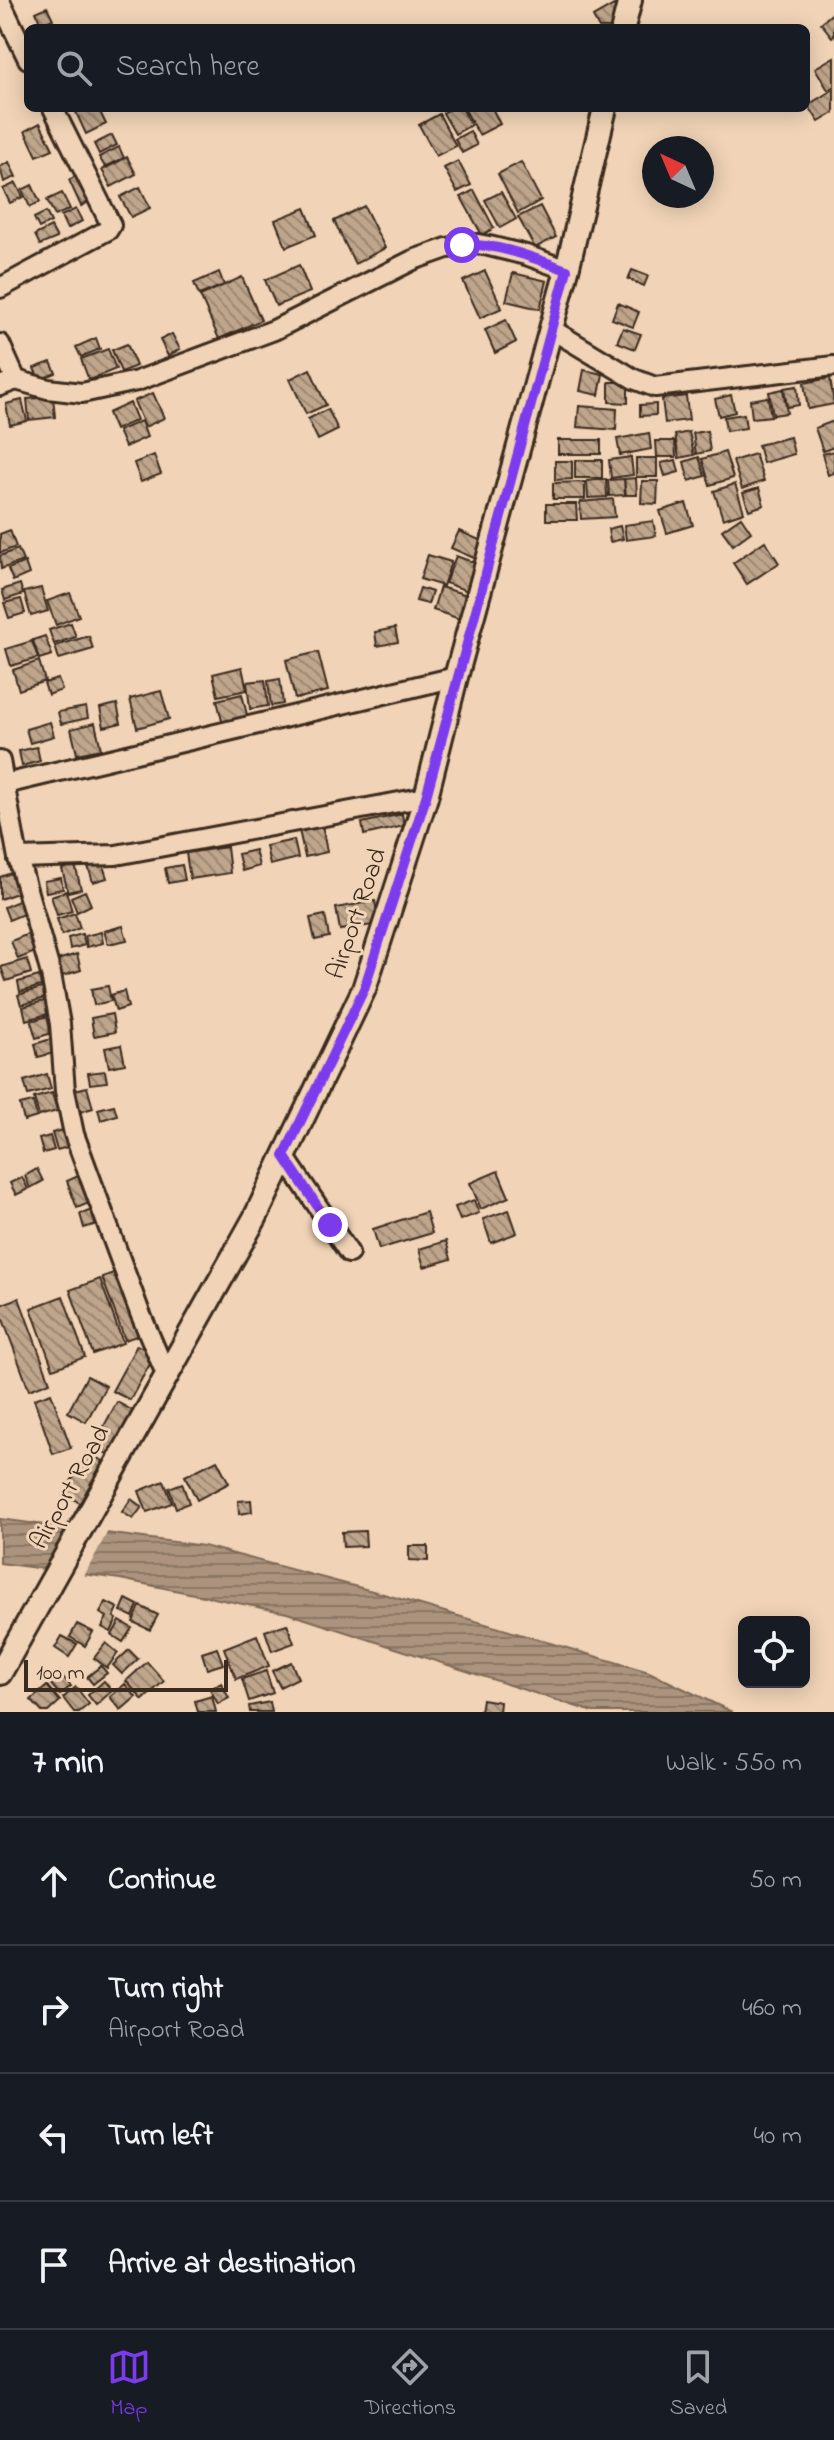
<!DOCTYPE html>
<meta charset="utf-8">
<style>
body{margin:0;font-family:"Indie Flower",sans-serif;background:#20242c;color:#f1f3f6}
.controls{position:absolute;right:24px;bottom:24px;display:grid;overflow:hidden;border-radius:12px;box-shadow:0 4px 20px #0003}
.controls button{width:72px;height:72px;display:grid;place-items:center;padding:0;border:0;border-bottom:2px solid #363941;background:#171b24;color:#f1f3f6;font:40px sans-serif}
.compass{position:absolute;left:642px;top:136px;width:72px;height:72px;border-radius:50%;background:#171b24;box-shadow:0 4px 20px #0003;rotate:316deg}
.scale{position:absolute;left:24px;bottom:20px;width:204px;box-sizing:border-box;padding-left:8px;border:4px solid #3b2a1e;border-top:0;font-size:22px;line-height:28px;white-space:nowrap;color:#3b2a1e;-webkit-text-stroke:6px #f1d4b7;paint-order:stroke}
.stop{position:absolute;width:24px;height:24px;margin:-18px;border:6px solid #7c3aed;border-radius:50%;background:#fff}
.stop.end{background:#7c3aed;border-color:#fff;box-shadow:0 2px 8px #0008}
.list{margin:0;padding:0;list-style:none}
h2{display:flex;justify-content:space-between;align-items:center;height:104px;margin:0;padding:0 32px;font-size:34px}
h2 small{font-size:26px;font-weight:400;color:#9ea1a6}
.list li{display:grid;grid-template-columns:52px 1fr auto;gap:24px;align-items:center;box-sizing:border-box;height:128px;padding:0 32px;border-top:2px solid #363941}
.list b{display:block;font-size:30px;white-space:nowrap}
.list p{margin:0;font-size:26px;white-space:nowrap;color:#9ea1a6}
.list em{font-size:26px;font-style:normal;color:#9ea1a6}
.icon{flex:none;width:44px;height:44px;fill:none;stroke:currentColor;stroke-width:2;stroke-linecap:round;stroke-linejoin:round}
.map{position:relative;flex:none;width:834px;height:1712px;overflow:hidden}
.search{position:absolute;background:#171b24;box-shadow:0 4px 20px #0003;left:24px;right:24px;top:24px;height:88px;display:flex;align-items:center;gap:20px;box-sizing:border-box;padding:0 28px;border-radius:12px;color:#9ea1a6;font-size:30px}
.sheet{height:616px;background:#171b24}
nav{display:flex;justify-content:space-around;align-items:center;box-sizing:border-box;height:112px;border-top:2px solid #363941;background:#171b24;font-size:22px;color:#9ea1a6}
nav a{display:grid;justify-items:center;gap:4px}
nav .on{color:#7c3aed}
.map>svg:first-child{display:block}
</style>
<div class="map">
<svg width="834" height="1712" viewBox="0 0 834 1712">
<defs>
<pattern id="water-rules" width="6" height="5" patternUnits="userSpaceOnUse" patternTransform="scale(2)"><rect width="6" height="5" fill="#ab937d"/><path d="M0 2.5h6" fill="none" stroke="#8c7866"/></pattern>
<pattern id="building-back-hatch" width="6" height="6" patternUnits="userSpaceOnUse" patternTransform="scale(2)"><rect width="6" height="6" fill="#bfa58c"/><path d="M-1 5l2 2M0 0l6 6M5-1l2 2" fill="none" stroke="#9c8772"/></pattern>
</defs>
<rect width="100%" height="100%" fill="#f1d4b7"/>
<filter id="ink" filterUnits="userSpaceOnUse"><feTurbulence type="fractalNoise" baseFrequency=".0125" numOctaves="2"/><feDisplacementMap in="SourceGraphic" scale="16" xChannelSelector="R" yChannelSelector="G"/><feConvolveMatrix kernelMatrix="1 2 1 2 8 2 1 2 1" color-interpolation-filters="sRGB"/></filter>
<g filter="url(#ink)">
<path fill="url(#water-rules)" stroke="#7e6957" stroke-width="2" d="M 0,1519 L 204,1546 L 380,1593 L 649,1672 L 732,1712 L 593,1712 L 287,1613 L 120,1579 L 0,1563 Z"/>
<path fill="#f1d4b7" d="M 70,1524 L 109,1529 L 83,1578 L 44,1573 Z"/>
<g fill="url(#building-back-hatch)" stroke="#3b2a1e" stroke-width="2">
<path d="M 614,5 L 624,24 L 617,28 L 599,28 L 593,17 Z"/>
<path d="M 47,7 L 53,19 L 41,24 L 36,12 Z"/>
<path d="M 834,12 L 834,36 L 832,37 L 821,23 Z"/>
<path d="M 834,57 L 834,87 L 828,90 L 815,68 Z"/>
<path d="M 834,89 L 834,113 L 819,122 L 808,105 Z"/>
<path d="M 74,108 L 98,108 L 106,124 L 86,134 Z"/>
<path d="M 452,108 L 462,108 L 471,125 L 455,134 L 443,113 Z"/>
<path d="M 464,108 L 492,108 L 500,124 L 479,135 Z"/>
<path d="M 439,114 L 456,146 L 436,156 L 419,125 Z"/>
<path d="M 40,123 L 53,149 L 37,156 L 25,131 Z"/>
<path d="M 470,131 L 477,145 L 462,153 L 455,139 Z"/>
<path d="M 112,135 L 117,145 L 99,154 L 94,144 Z"/>
<path d="M 119,147 L 124,158 L 105,167 L 99,157 Z"/>
<path d="M 127,157 L 136,174 L 111,187 L 102,170 Z"/>
<path d="M 458,161 L 471,185 L 457,192 L 444,168 Z"/>
<path d="M 9,162 L 16,177 L 4,182 L 0,167 Z"/>
<path d="M 521,162 L 541,200 L 518,213 L 498,174 Z"/>
<path d="M 81,173 L 94,199 L 81,206 L 69,180 Z"/>
<path d="M 16,183 L 23,197 L 10,203 L 3,189 Z"/>
<path d="M 32,185 L 40,202 L 30,207 L 22,190 Z"/>
<path d="M 140,187 L 150,208 L 131,217 L 120,197 Z"/>
<path d="M 474,190 L 494,228 L 482,235 L 461,197 Z"/>
<path d="M 501,192 L 516,219 L 500,228 L 485,200 Z"/>
<path d="M 62,193 L 70,209 L 55,216 L 47,200 Z"/>
<path d="M 364,206 L 385,248 L 355,264 L 334,221 Z"/>
<path d="M 540,206 L 556,237 L 535,248 L 518,217 Z"/>
<path d="M 305,208 L 316,235 L 286,247 L 275,220 Z"/>
<path d="M 76,209 L 82,221 L 67,229 L 61,216 Z"/>
<path d="M 46,212 L 51,222 L 39,228 L 34,218 Z"/>
<path d="M 51,227 L 57,238 L 40,245 L 35,235 Z"/>
<path d="M 299,265 L 310,292 L 276,306 L 265,280 Z"/>
<path d="M 632,270 L 648,276 L 644,286 L 628,279 Z"/>
<path d="M 485,271 L 502,308 L 480,318 L 463,281 Z"/>
<path d="M 219,272 L 224,285 L 199,295 L 194,283 Z"/>
<path d="M 513,273 L 547,281 L 540,309 L 506,301 Z"/>
<path d="M 242,277 L 261,320 L 219,339 L 200,296 Z"/>
<path d="M 618,303 L 639,312 L 633,327 L 612,319 Z"/>
<path d="M 506,320 L 516,342 L 495,353 L 485,330 Z"/>
<path d="M 623,328 L 641,334 L 635,349 L 617,342 Z"/>
<path d="M 172,334 L 180,349 L 168,356 L 160,340 Z"/>
<path d="M 96,338 L 100,349 L 81,357 L 76,347 Z"/>
<path d="M 127,344 L 136,366 L 121,372 L 112,350 Z"/>
<path d="M 108,349 L 116,369 L 89,380 L 81,359 Z"/>
<path d="M 51,362 L 56,373 L 39,380 L 34,368 Z"/>
<path d="M 310,369 L 326,405 L 306,414 L 290,379 Z"/>
<path d="M 584,370 L 603,374 L 599,395 L 580,391 Z"/>
<path d="M 830,378 L 834,404 L 808,409 L 804,383 Z"/>
<path d="M 609,382 L 628,382 L 628,403 L 609,402 Z"/>
<path d="M 797,386 L 799,405 L 787,407 L 784,388 Z"/>
<path d="M 783,389 L 787,413 L 773,415 L 769,392 Z"/>
<path d="M 153,393 L 164,418 L 145,427 L 134,401 Z"/>
<path d="M 731,395 L 735,412 L 719,416 L 715,399 Z"/>
<path d="M 686,396 L 689,420 L 665,423 L 662,399 Z"/>
<path d="M 53,397 L 55,417 L 29,420 L 27,399 Z"/>
<path d="M 768,397 L 771,416 L 752,418 L 750,400 Z"/>
<path d="M 22,400 L 27,421 L 10,425 L 6,404 Z"/>
<path d="M 130,403 L 137,420 L 115,430 L 108,413 Z"/>
<path d="M 656,404 L 656,415 L 640,416 L 640,405 Z"/>
<path d="M 579,406 L 617,409 L 616,430 L 577,427 Z"/>
<path d="M 328,409 L 338,430 L 318,440 L 308,419 Z"/>
<path d="M 744,414 L 746,428 L 726,431 L 724,417 Z"/>
<path d="M 141,421 L 147,437 L 125,447 L 118,431 Z"/>
<path d="M 834,421 L 834,447 L 823,451 L 815,428 Z"/>
<path d="M 707,431 L 710,451 L 696,454 L 693,433 Z"/>
<path d="M 689,432 L 694,455 L 679,458 L 675,435 Z"/>
<path d="M 649,433 L 651,449 L 620,455 L 617,439 Z"/>
<path d="M 790,437 L 794,454 L 763,463 L 758,445 Z"/>
<rect x="558" y="440" width="43" height="14"/>
<path d="M 656,441 L 675,441 L 676,457 L 657,457 Z"/>
<path d="M 834,451 L 834,473 L 828,475 L 822,454 Z"/>
<path d="M 725,452 L 733,478 L 710,485 L 702,459 Z"/>
<path d="M 755,454 L 764,481 L 742,489 L 733,461 Z"/>
<path d="M 154,455 L 161,474 L 141,482 L 134,463 Z"/>
<path d="M 631,457 L 633,475 L 611,478 L 609,460 Z"/>
<path d="M 699,457 L 705,476 L 689,481 L 684,462 Z"/>
<rect x="636" y="458" width="21" height="19"/>
<rect x="575" y="460" width="27" height="18"/>
<path d="M 676,460 L 679,472 L 665,476 L 661,463 Z"/>
<path d="M 555,461 L 572,461 L 572,479 L 555,480 Z"/>
<path d="M 636,478 L 637,495 L 626,495 L 624,479 Z"/>
<path d="M 606,479 L 607,497 L 588,498 L 587,481 Z"/>
<path d="M 624,479 L 625,495 L 609,496 L 608,480 Z"/>
<path d="M 642,481 L 658,481 L 657,504 L 641,503 Z"/>
<path d="M 585,482 L 585,499 L 553,499 L 553,483 Z"/>
<path d="M 735,484 L 744,512 L 723,519 L 714,491 Z"/>
<path d="M 759,488 L 764,505 L 749,510 L 743,493 Z"/>
<path d="M 613,499 L 615,517 L 581,519 L 580,502 Z"/>
<path d="M 686,503 L 693,525 L 667,533 L 660,511 Z"/>
<path d="M 546,504 L 576,504 L 577,520 L 546,520 Z"/>
<path d="M 741,517 L 751,532 L 733,545 L 722,530 Z"/>
<path d="M 653,521 L 656,536 L 626,540 L 624,525 Z"/>
<path d="M 620,526 L 623,539 L 610,542 L 608,529 Z"/>
<path d="M 10,530 L 16,547 L 0,553 L 0,534 Z"/>
<path d="M 459,531 L 484,542 L 476,559 L 451,548 Z"/>
<path d="M 765,541 L 779,563 L 747,584 L 733,563 Z"/>
<path d="M 18,549 L 23,561 L 1,569 L 0,556 Z"/>
<path d="M 428,555 L 451,562 L 443,586 L 420,579 Z"/>
<path d="M 456,556 L 481,565 L 471,592 L 445,583 Z"/>
<path d="M 25,562 L 29,574 L 13,581 L 8,569 Z"/>
<path d="M 20,584 L 23,594 L 5,600 L 2,590 Z"/>
<path d="M 440,587 L 474,597 L 466,621 L 433,610 Z"/>
<path d="M 41,588 L 48,611 L 31,616 L 24,592 Z"/>
<path d="M 420,588 L 432,592 L 428,604 L 416,601 Z"/>
<path d="M 70,593 L 79,616 L 56,625 L 47,601 Z"/>
<path d="M 21,599 L 25,613 L 9,618 L 4,603 Z"/>
<path d="M 71,623 L 76,637 L 54,644 L 49,630 Z"/>
<path d="M 395,628 L 398,642 L 377,646 L 375,632 Z"/>
<path d="M 45,636 L 52,655 L 39,659 L 33,640 Z"/>
<path d="M 89,636 L 93,649 L 59,659 L 55,646 Z"/>
<path d="M 32,641 L 38,658 L 11,666 L 6,649 Z"/>
<path d="M 318,652 L 328,691 L 295,699 L 286,660 Z"/>
<path d="M 39,661 L 45,681 L 19,690 L 13,670 Z"/>
<path d="M 242,667 L 247,690 L 218,696 L 213,674 Z"/>
<path d="M 58,679 L 62,690 L 48,695 L 44,683 Z"/>
<path d="M 280,679 L 283,704 L 271,706 L 268,681 Z"/>
<path d="M 265,680 L 268,706 L 250,709 L 247,682 Z"/>
<path d="M 161,691 L 169,719 L 137,728 L 130,699 Z"/>
<path d="M 242,694 L 248,719 L 223,725 L 217,700 Z"/>
<path d="M 117,704 L 121,723 L 104,727 L 100,708 Z"/>
<path d="M 86,707 L 88,718 L 61,724 L 58,712 Z"/>
<path d="M 50,722 L 54,736 L 30,743 L 26,729 Z"/>
<path d="M 95,723 L 101,749 L 77,754 L 71,729 Z"/>
<path d="M 37,747 L 40,761 L 22,766 L 19,751 Z"/>
<path d="M 402,814 L 404,826 L 364,835 L 362,823 Z"/>
<path d="M 322,825 L 327,852 L 305,857 L 299,830 Z"/>
<path d="M 294,840 L 298,858 L 270,865 L 266,846 Z"/>
<path d="M 227,847 L 230,873 L 190,879 L 186,853 Z"/>
<path d="M 255,850 L 259,866 L 242,871 L 238,854 Z"/>
<path d="M 101,859 L 107,878 L 93,882 L 87,863 Z"/>
<path d="M 75,865 L 81,889 L 68,892 L 62,869 Z"/>
<path d="M 182,865 L 185,880 L 168,883 L 165,868 Z"/>
<path d="M 11,873 L 17,893 L 0,899 L 0,877 Z"/>
<path d="M 61,878 L 63,889 L 46,892 L 44,881 Z"/>
<path d="M 66,891 L 72,911 L 57,915 L 51,896 Z"/>
<path d="M 85,891 L 91,905 L 77,912 L 71,897 Z"/>
<path d="M 23,899 L 28,912 L 9,920 L 4,907 Z"/>
<path d="M 375,901 L 379,924 L 340,930 L 336,908 Z"/>
<path d="M 75,913 L 80,928 L 62,935 L 57,919 Z"/>
<path d="M 325,915 L 329,937 L 315,940 L 310,918 Z"/>
<path d="M 123,926 L 127,940 L 108,944 L 104,931 Z"/>
<path d="M 33,932 L 40,950 L 18,959 L 11,941 Z"/>
<path d="M 101,932 L 103,943 L 87,947 L 85,936 Z"/>
<path d="M 82,934 L 85,945 L 70,949 L 68,938 Z"/>
<path d="M 77,954 L 81,970 L 59,977 L 54,961 Z"/>
<path d="M 27,959 L 31,973 L 6,981 L 1,967 Z"/>
<path d="M 39,976 L 41,986 L 20,992 L 18,982 Z"/>
<path d="M 108,986 L 111,1001 L 94,1005 L 91,989 Z"/>
<path d="M 45,987 L 48,997 L 21,1005 L 18,995 Z"/>
<path d="M 124,991 L 128,1007 L 116,1011 L 111,995 Z"/>
<path d="M 51,999 L 55,1012 L 26,1020 L 23,1007 Z"/>
<path d="M 112,1014 L 115,1032 L 94,1036 L 91,1018 Z"/>
<path d="M 51,1015 L 55,1032 L 36,1038 L 31,1021 Z"/>
<path d="M 54,1038 L 58,1052 L 38,1057 L 35,1044 Z"/>
<path d="M 121,1045 L 125,1064 L 109,1067 L 105,1048 Z"/>
<path d="M 105,1071 L 107,1082 L 90,1084 L 88,1073 Z"/>
<path d="M 47,1074 L 51,1089 L 28,1095 L 24,1081 Z"/>
<path d="M 87,1087 L 93,1108 L 77,1113 L 71,1091 Z"/>
<path d="M 52,1093 L 57,1111 L 39,1116 L 34,1098 Z"/>
<path d="M 33,1102 L 37,1117 L 24,1121 L 20,1105 Z"/>
<path d="M 114,1105 L 117,1115 L 101,1120 L 98,1109 Z"/>
<path d="M 66,1129 L 71,1146 L 57,1150 L 52,1133 Z"/>
<path d="M 50,1136 L 54,1150 L 43,1153 L 39,1139 Z"/>
<path d="M 37,1169 L 43,1181 L 30,1188 L 25,1176 Z"/>
<path d="M 498,1171 L 509,1197 L 481,1209 L 470,1183 Z"/>
<path d="M 78,1176 L 89,1203 L 77,1208 L 67,1181 Z"/>
<path d="M 22,1177 L 28,1189 L 16,1195 L 10,1183 Z"/>
<path d="M 474,1200 L 479,1213 L 460,1220 L 455,1207 Z"/>
<path d="M 96,1209 L 100,1223 L 84,1228 L 80,1214 Z"/>
<path d="M 509,1210 L 517,1233 L 491,1243 L 483,1219 Z"/>
<path d="M 426,1212 L 432,1233 L 379,1249 L 373,1229 Z"/>
<path d="M 446,1241 L 451,1259 L 424,1267 L 419,1249 Z"/>
<path d="M 119,1271 L 142,1334 L 125,1340 L 102,1277 Z"/>
<path d="M 100,1279 L 123,1343 L 93,1354 L 70,1290 Z"/>
<path d="M 63,1296 L 85,1357 L 53,1369 L 31,1308 Z"/>
<path d="M 19,1298 L 50,1382 L 29,1390 L 0,1311 L 0,1305 Z"/>
<path d="M 137,1345 L 155,1355 L 130,1400 L 112,1391 Z"/>
<path d="M 87,1376 L 106,1386 L 86,1422 L 68,1412 Z"/>
<path d="M 51,1393 L 71,1448 L 53,1454 L 34,1399 Z"/>
<path d="M 117,1402 L 133,1411 L 109,1455 L 93,1446 Z"/>
<path d="M 87,1453 L 103,1461 L 80,1503 L 64,1494 Z"/>
<path d="M 217,1460 L 229,1483 L 197,1500 L 185,1476 Z"/>
<path d="M 164,1481 L 172,1503 L 147,1512 L 139,1491 Z"/>
<path d="M 182,1483 L 189,1503 L 176,1508 L 169,1488 Z"/>
<path d="M 131,1499 L 142,1507 L 133,1519 L 122,1512 Z"/>
<path d="M 251,1500 L 252,1512 L 239,1514 L 238,1501 Z"/>
<path d="M 365,1531 L 366,1546 L 343,1547 L 342,1532 Z"/>
<path d="M 409,1546 L 428,1546 L 428,1561 L 409,1560 Z"/>
<path d="M 126,1599 L 138,1605 L 133,1617 L 121,1611 Z"/>
<path d="M 106,1602 L 118,1608 L 114,1617 L 117,1619 L 111,1632 L 102,1627 L 107,1617 L 100,1613 Z"/>
<path d="M 140,1606 L 158,1615 L 150,1630 L 133,1622 Z"/>
<path d="M 120,1621 L 132,1628 L 123,1642 L 112,1635 Z"/>
<path d="M 77,1624 L 93,1632 L 85,1646 L 70,1637 Z"/>
<path d="M 287,1624 L 294,1643 L 272,1651 L 265,1631 Z"/>
<path d="M 257,1635 L 269,1666 L 236,1679 L 224,1648 Z"/>
<path d="M 62,1636 L 77,1644 L 69,1657 L 55,1648 Z"/>
<path d="M 106,1643 L 118,1653 L 107,1668 L 94,1658 Z"/>
<path d="M 217,1648 L 223,1664 L 207,1669 L 202,1653 Z"/>
<path d="M 129,1650 L 138,1659 L 122,1674 L 113,1665 Z"/>
<path d="M 147,1662 L 164,1681 L 143,1700 L 126,1681 Z"/>
<path d="M 291,1662 L 298,1678 L 280,1687 L 272,1671 Z"/>
<path d="M 101,1666 L 107,1673 L 93,1684 L 87,1677 Z"/>
<path d="M 266,1671 L 273,1693 L 249,1701 L 242,1679 Z"/>
<path d="M 59,1672 L 71,1686 L 60,1695 L 48,1681 Z"/>
<path d="M 104,1681 L 112,1691 L 96,1705 L 88,1695 Z"/>
<path d="M 221,1683 L 229,1698 L 218,1704 L 210,1689 Z"/>
<path d="M 125,1684 L 136,1697 L 121,1710 L 110,1697 Z"/>
<path d="M 47,1686 L 60,1701 L 48,1712 L 42,1712 L 31,1700 Z"/>
<path d="M 76,1687 L 89,1704 L 79,1712 L 74,1712 L 63,1698 Z"/>
<path d="M 212,1696 L 216,1712 L 198,1712 L 195,1701 Z"/>
<path d="M 482,1699 L 500,1702 L 499,1712 L 480,1712 Z"/>
<path d="M 270,1702 L 272,1712 L 250,1712 L 249,1706 Z"/>
</g>
<g fill="none" stroke-linecap="round" stroke-linejoin="round">
<g stroke="#3b2a1e" stroke-width="24">
<g id="minor">
<path d="M 0,1 L 28,59"/>
<path d="M 0,288 L 108,230 L 111,225 L 53,108"/>
<path d="M 551,329 L 634,379 L 655,387 L 834,366"/>
<path d="M 0,344 L 16,380"/>
<path d="M 0,386 L 16,380 L 48,389 L 82,393 L 137,381 L 274,330 L 413,260 L 447,248 L 478,244 L 489,246 L 526,255 L 567,270"/>
<path d="M 0,761 L 18,858 L 51,974 L 60,1024 L 65,1091 L 74,1134 L 140,1313 L 166,1374"/>
<path d="M 5,784 L 456,677"/>
<path d="M 18,858 L 116,855 L 426,797"/>
<path d="M 284,1156 L 349,1253"/>
</g>
</g>
<g stroke="#3b2a1e" stroke-width="28">
<g id="major">
<path d="M 623,28 L 630,0"/>
<path d="M 0,1673 L 255,1218 L 364,989 L 426,797 L 456,677 L 567,270 L 605,108"/>
</g>
</g>
<use href="#minor" stroke="#f1d4b7" stroke-width="18"/>
<use href="#major" stroke="#f1d4b7" stroke-width="22"/>
</g>
</g>
<g fill="none" stroke-linecap="round" stroke-linejoin="round" filter="url(#ink)">
<path stroke="#7c3aed" stroke-width="10" d="M 330,1225 L 284,1156 L 364,989 L 426,797 L 567,270 C 534,258 498,243 462,245"/>
</g>
<g text-anchor="middle" dominant-baseline="central" stroke-width="6" stroke-linejoin="round" paint-order="stroke">
<g font-size="26" fill="#3b2a1e" stroke="#f1d4b7">
<text transform="translate(358 914) rotate(-71)">Airport Road</text>
<text transform="translate(71 1488) rotate(-61)">Airport Road</text>
</g>
</g>
</svg>
<div class="controls">
<button><svg class="icon" aria-label="locate" viewBox="0 0 24 24"><circle cx="12" cy="12" r="6"/><path d="M12 2v4M12 18v4M2 12h4M18 12h4"/></svg></button>
</div>
<svg class="compass" viewBox="-18 -18 36 36"><path d="M0-13l5 13h-10z" fill="#e53935"/><path d="M0 13l5-13h-10z" fill="#9ea1a6"/></svg>
<div class="scale">100 m</div>
<div class="stop" style="left:462px;top:245px"></div>
<div class="stop end" style="left:330px;top:1225px"></div>
<div class="search"><svg class="icon" aria-label="search" viewBox="0 0 24 24"><circle cx="10" cy="10" r="6"/><path d="M15 15l6 6"/></svg>Search here</div>
</div>
<section class="sheet">
<h2>7 min<small>Walk · 550 m</small></h2>
<ul class="list">
<li><svg class="icon" aria-label="ahead" viewBox="0 0 24 24"><path d="M12 20V5M6 11l6-6 6 6"/></svg><div><b>Continue</b></div><em>50 m</em></li>
<li><svg class="icon" aria-label="right" viewBox="0 0 24 24"><path d="M7 20v-9h11M14 6l5 5-5 5"/></svg><div><b>Turn right</b><p>Airport Road</p></div><em>460 m</em></li>
<li><svg class="icon" aria-label="left" viewBox="0 0 24 24"><path d="M17 20v-9H6M10 6l-5 5 5 5"/></svg><div><b>Turn left</b></div><em>40 m</em></li>
<li><svg class="icon" aria-label="arrive" viewBox="0 0 24 24"><path d="M6 21V4h12l-3 4 3 4H6"/></svg><div><b>Arrive at destination</b></div></li>
</ul>
</section>
<nav>
<a class="on"><svg class="icon" aria-label="map" viewBox="0 0 24 24"><path d="M3 6l6-2 6 2 6-2v14l-6 2-6-2-6 2zM9 4v14M15 6v14"/></svg>Map</a>
<a><svg class="icon" aria-label="directions" viewBox="0 0 24 24"><path d="M12 3l9 9-9 9-9-9zM9 14v-3h6M13 9l2 2-2 2"/></svg>Directions</a>
<a><svg class="icon" aria-label="saved" viewBox="0 0 24 24"><path d="M7 4h10v16l-5-4-5 4z"/></svg>Saved</a>
</nav>
